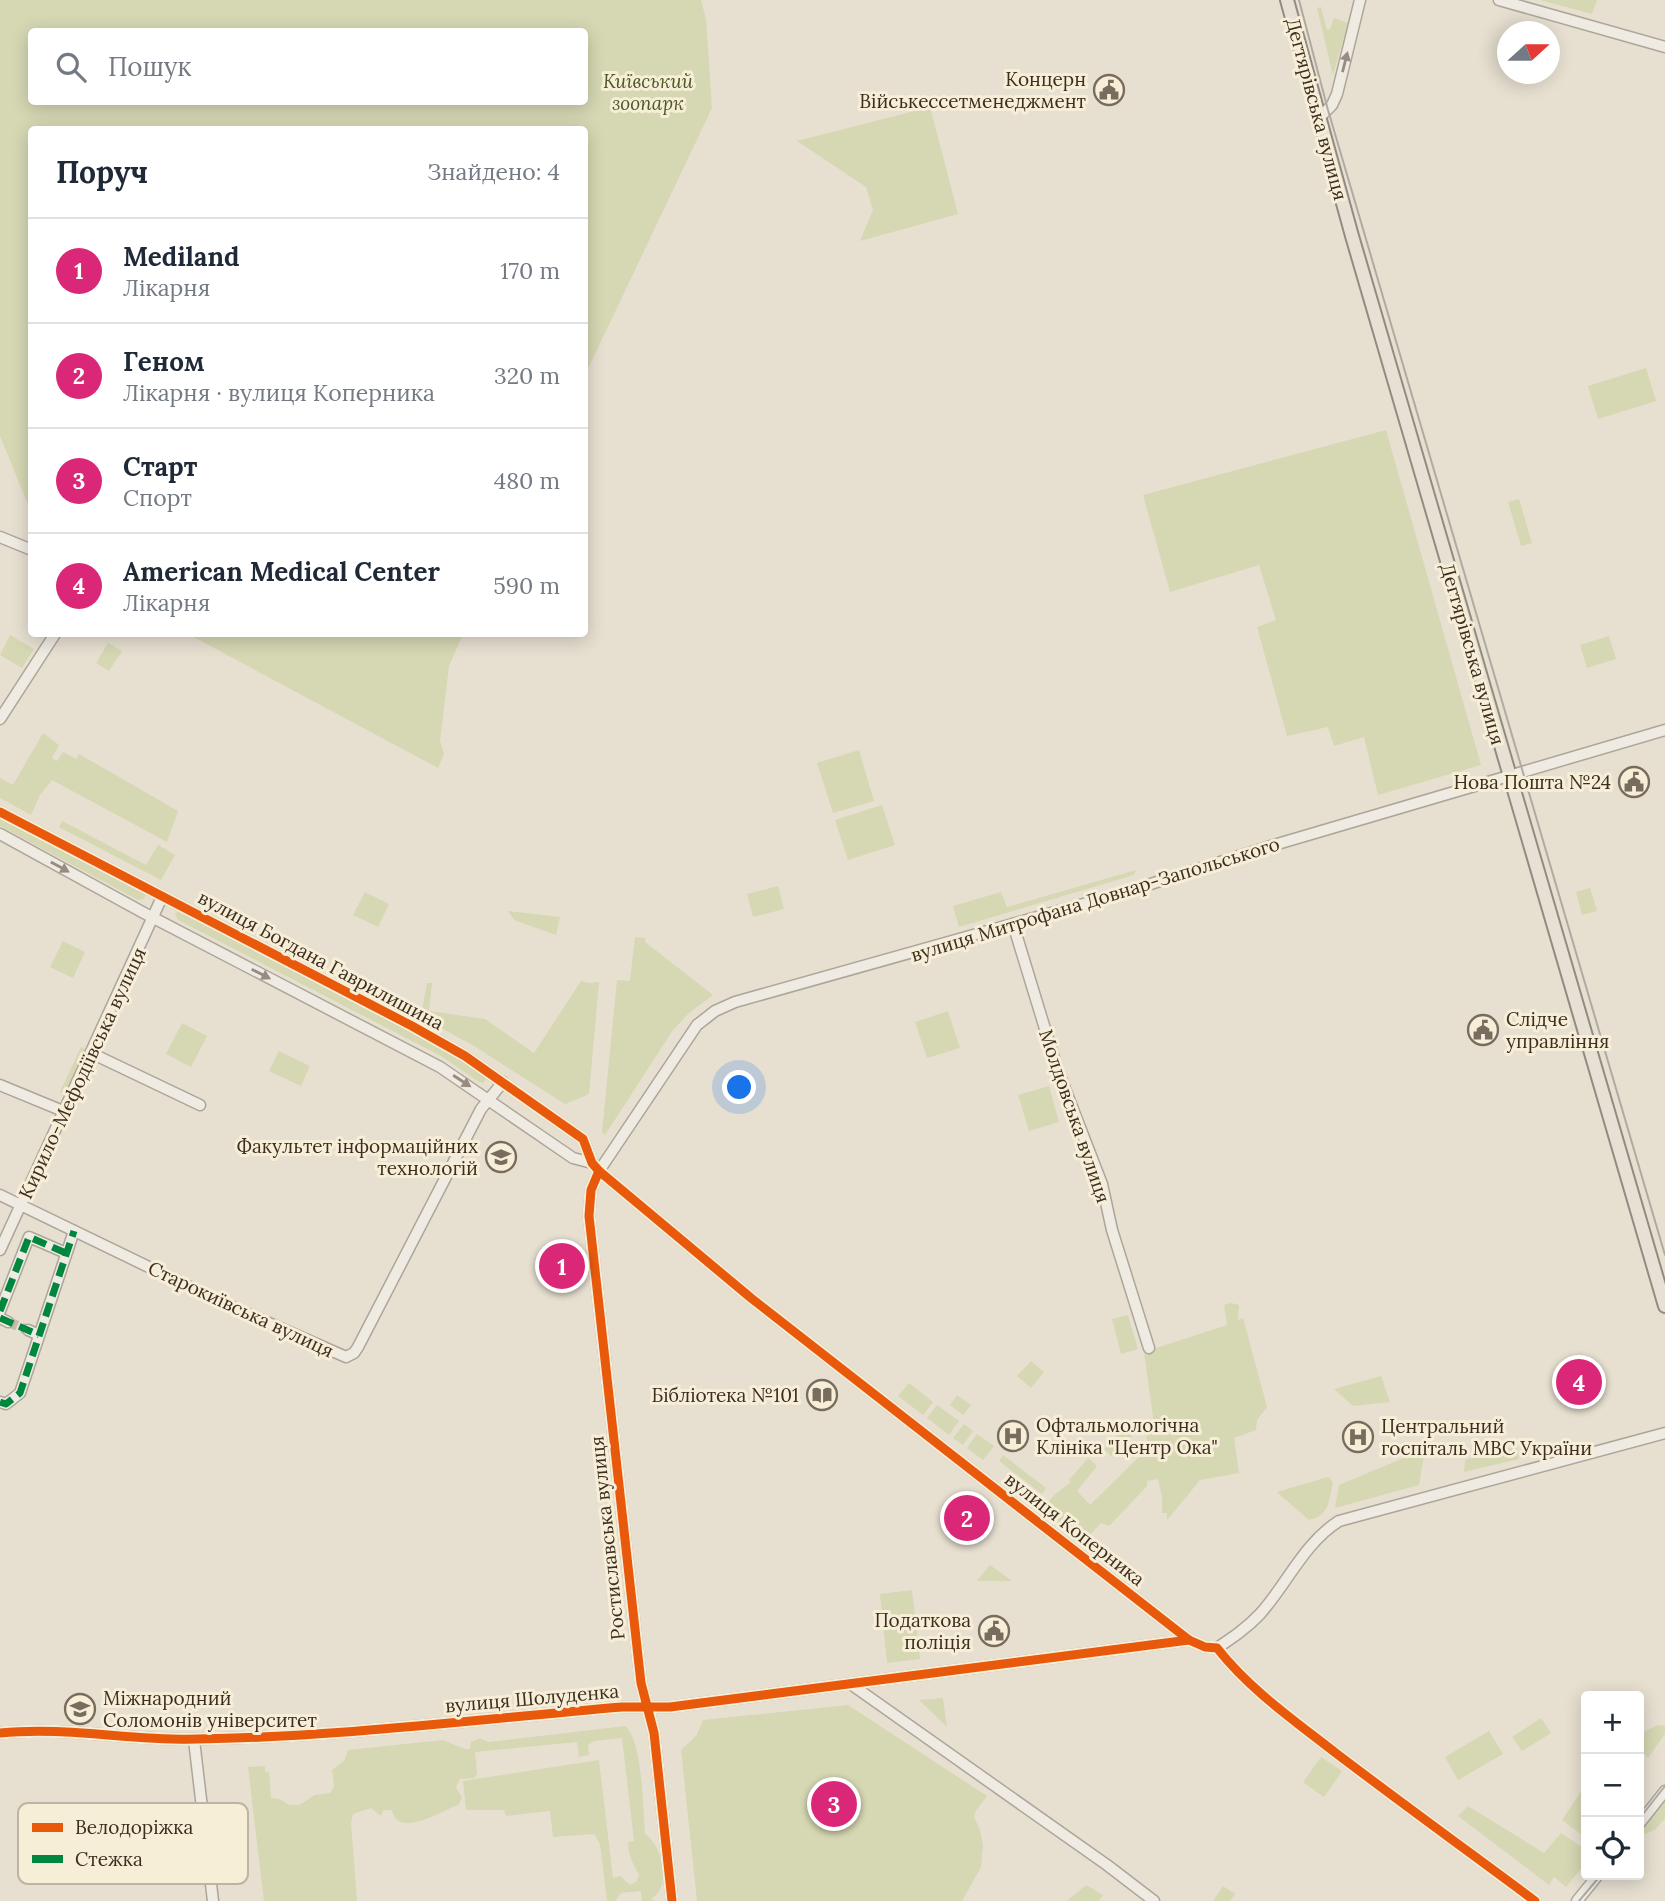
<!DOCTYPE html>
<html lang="uk">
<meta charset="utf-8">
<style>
body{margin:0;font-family:Lora,serif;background:#f6f6f7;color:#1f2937}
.controls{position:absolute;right:21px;bottom:21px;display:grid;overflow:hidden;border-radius:7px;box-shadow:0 4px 18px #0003}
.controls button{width:63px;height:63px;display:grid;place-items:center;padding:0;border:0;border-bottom:2px solid #e0e1e3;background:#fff;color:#1f2937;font:35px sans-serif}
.compass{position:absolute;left:1497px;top:21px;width:63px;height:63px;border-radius:50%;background:#fff;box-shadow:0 4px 18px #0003;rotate:69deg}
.you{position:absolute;left:740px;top:1088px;width:24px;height:24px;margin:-18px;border:5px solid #fff;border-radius:50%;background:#1a73e8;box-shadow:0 0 0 10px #1a73e833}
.badge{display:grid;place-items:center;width:46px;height:46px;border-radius:50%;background:#db2777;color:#fff;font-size:23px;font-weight:700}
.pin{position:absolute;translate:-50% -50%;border:4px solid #fff;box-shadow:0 2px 7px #0006}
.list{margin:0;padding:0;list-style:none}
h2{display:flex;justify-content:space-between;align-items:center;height:91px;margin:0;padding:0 28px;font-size:30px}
h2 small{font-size:23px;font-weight:400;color:#747a83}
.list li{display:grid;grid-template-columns:46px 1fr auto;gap:21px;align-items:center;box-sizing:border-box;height:105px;padding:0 28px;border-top:2px solid #e0e1e3}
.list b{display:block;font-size:26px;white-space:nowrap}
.list p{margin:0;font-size:23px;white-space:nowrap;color:#747a83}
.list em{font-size:23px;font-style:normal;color:#747a83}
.icon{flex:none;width:38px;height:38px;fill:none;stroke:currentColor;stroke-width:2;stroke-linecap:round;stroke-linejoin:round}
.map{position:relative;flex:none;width:1665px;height:1901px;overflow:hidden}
.search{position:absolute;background:#fff;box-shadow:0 4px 18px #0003;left:28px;top:28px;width:560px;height:77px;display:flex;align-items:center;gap:18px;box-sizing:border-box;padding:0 24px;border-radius:7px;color:#747a83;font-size:26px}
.panel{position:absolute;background:#fff;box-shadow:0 4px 18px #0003;left:28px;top:126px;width:560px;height:511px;border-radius:7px}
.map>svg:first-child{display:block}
</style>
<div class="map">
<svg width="1665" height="1901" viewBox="0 0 1665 1901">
<rect width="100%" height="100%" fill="#e7e0d1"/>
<g fill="#d6d7b3" fill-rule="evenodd">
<path d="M 0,0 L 701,0 L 706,19 L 712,108 L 585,375 L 584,130 L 32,130 L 31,512 L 0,436 ZM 32,32 L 584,32 L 584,102 L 32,102 Z"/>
<path d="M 1540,0 L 1597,0 L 1592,14 Z"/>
<path d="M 1321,7 L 1327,30 L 1330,29 L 1334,18 L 1348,23 L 1333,75 L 1317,8 Z"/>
<path d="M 930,107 L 958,214 L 860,241 L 873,210 L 866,187 L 797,141 Z"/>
<path d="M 1646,368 L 1656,401 L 1598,419 L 1588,386 Z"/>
<path d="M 1386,430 L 1481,765 L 1378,795 L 1364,737 L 1334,746 L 1328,727 L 1287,736 L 1257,627 L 1276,620 L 1259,565 L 1170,592 L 1143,495 Z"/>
<path d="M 1519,499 L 1532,543 L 1521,546 L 1508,502 Z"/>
<path d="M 188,634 L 463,634 L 449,666 L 440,741 L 444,754 L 438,768 Z"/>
<path d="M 10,635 L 34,649 L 22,668 L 0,655 Z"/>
<path d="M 1609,636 L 1616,659 L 1587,668 L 1580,645 Z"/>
<path d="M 108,643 L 122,651 L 109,671 L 96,663 Z"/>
<path d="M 43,733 L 59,745 L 52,758 L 57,761 L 63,752 L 76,759 L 79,754 L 178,811 L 167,842 L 52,780 L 40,795 L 31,815 L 0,798 L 0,778 L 13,785 Z"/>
<path d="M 859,750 L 874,801 L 833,813 L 817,763 Z"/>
<path d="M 882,805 L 895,845 L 848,860 L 835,820 Z"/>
<path d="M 0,816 L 142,890 L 146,894 L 144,899 L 138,900 L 0,826 Z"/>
<path d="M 62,821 L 146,865 L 158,845 L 175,855 L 161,880 L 59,827 Z"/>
<path d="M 1136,870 L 1134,875 L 959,927 L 953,906 L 1001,892 L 1007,907 Z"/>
<path d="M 778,886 L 784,909 L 753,917 L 747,894 Z"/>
<path d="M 1590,888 L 1597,911 L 1582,915 L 1576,892 Z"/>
<path d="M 365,892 L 389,904 L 378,927 L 353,915 Z"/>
<path d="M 179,911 L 442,1046 L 483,1071 L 486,1079 L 483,1083 L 479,1082 L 441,1056 L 178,920 L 175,914 Z"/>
<path d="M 508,911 L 560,917 L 556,935 L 514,920 Z"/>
<path d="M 635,937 L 645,938 L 645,942 L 713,995 L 689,1013 L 673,1030 L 605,1135 L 602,1132 L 617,980 L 630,981 Z"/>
<path d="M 63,941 L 85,952 L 73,978 L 50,967 Z"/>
<path d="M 581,981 L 589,983 L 599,982 L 589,1094 L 565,1104 L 474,1046 L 421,1017 L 427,983 L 432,983 L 429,1011 L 485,1019 L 534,1053 Z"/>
<path d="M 948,1011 L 960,1048 L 927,1058 L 915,1022 Z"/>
<path d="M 182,1023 L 207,1036 L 191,1067 L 166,1054 Z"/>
<path d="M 81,1047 L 85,1049 L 65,1094 L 60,1092 Z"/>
<path d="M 279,1051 L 310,1066 L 301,1086 L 269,1071 Z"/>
<path d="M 1049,1086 L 1059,1122 L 1029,1131 L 1018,1095 Z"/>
<path d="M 1231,1303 L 1239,1305 L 1238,1320 L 1243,1318 L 1267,1407 L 1257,1420 L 1256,1430 L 1234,1438 L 1239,1473 L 1200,1480 L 1167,1520 L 1167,1513 L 1162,1513 L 1162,1497 L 1158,1479 L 1147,1481 L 1147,1486 L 1109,1526 L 1101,1523 L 1083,1542 L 1041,1511 L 1055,1494 L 1071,1482 L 1069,1480 L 1088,1458 L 1097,1466 L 1077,1491 L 1090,1505 L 1142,1454 L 1148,1451 L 1146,1427 L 1154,1424 L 1144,1352 L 1227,1325 L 1224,1305 Z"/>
<path d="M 1128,1315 L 1138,1349 L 1121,1354 L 1112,1319 Z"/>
<path d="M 1031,1361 L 1044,1372 L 1031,1388 L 1017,1376 Z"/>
<path d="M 1381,1376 L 1390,1402 L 1353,1406 L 1334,1389 Z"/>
<path d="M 909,1383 L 933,1402 L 923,1415 L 898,1396 Z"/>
<path d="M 957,1395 L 971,1405 L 963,1415 L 950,1405 Z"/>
<path d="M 937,1405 L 959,1421 L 949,1435 L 927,1418 Z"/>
<path d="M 964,1424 L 973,1431 L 963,1445 L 953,1438 Z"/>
<path d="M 1124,1428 L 1132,1436 L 1112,1457 L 1104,1449 Z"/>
<path d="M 977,1434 L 994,1446 L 983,1460 L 967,1448 Z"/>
<path d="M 1517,1446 L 1519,1459 L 1464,1472 L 1465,1460 Z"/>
<path d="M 1425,1449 L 1419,1485 L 1335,1508 L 1339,1485 Z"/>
<path d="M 1003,1455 L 1046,1488 L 1042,1494 L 999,1461 Z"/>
<path d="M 1328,1477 L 1333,1482 C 1329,1499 1330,1516 1309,1520 L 1277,1492 Z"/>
<path d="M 990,1565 L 1012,1581 L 977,1581 Z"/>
<path d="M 912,1590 L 920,1659 L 887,1663 L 880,1594 Z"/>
<path d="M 943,1698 L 947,1727 L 919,1700 Z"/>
<path d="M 848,1705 L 987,1796 L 975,1812 L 974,1817 L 980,1830 L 983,1845 L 981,1867 L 962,1901 L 697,1901 L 681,1750 L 696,1736 L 703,1720 Z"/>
<path d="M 1541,1718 L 1551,1733 L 1522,1751 L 1512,1737 Z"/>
<path d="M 1658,1725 L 1665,1726 L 1665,1734 L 1648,1758 L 1639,1747 L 1639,1734 Z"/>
<path d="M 625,1726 C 643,1740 643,1810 645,1834 C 660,1844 669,1875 659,1891 C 657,1895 653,1897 651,1899 L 654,1901 L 642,1901 L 641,1891 L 621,1893 L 615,1901 L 607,1901 L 600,1844 L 594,1834 L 553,1837 L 550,1811 L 506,1816 L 504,1810 L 466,1810 L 463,1781 L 599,1760 L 613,1878 L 620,1876 L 630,1885 L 636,1882 L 639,1875 C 633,1863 628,1856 628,1842 L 634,1841 L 622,1738 L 594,1741 L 588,1745 L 589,1755 L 579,1757 L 577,1742 L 475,1752 L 477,1773 L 475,1778 L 460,1779 L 456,1787 L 462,1798 L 459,1804 C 445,1810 409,1832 396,1819 C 394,1817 393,1813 391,1810 L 383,1810 L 381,1816 L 371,1808 L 353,1814 L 351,1823 L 357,1901 L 264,1901 L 248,1767 L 265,1766 L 265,1772 L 269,1772 L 271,1798 L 280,1799 L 289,1805 L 299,1805 L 315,1795 L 330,1793 L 334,1786 L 332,1770 L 344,1761 L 348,1750 L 443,1740 L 465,1749 L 470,1749 L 471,1742 L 480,1738 L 488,1742 Z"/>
<path d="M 1489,1731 L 1503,1754 L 1458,1780 L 1445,1757 Z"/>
<path d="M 1321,1757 L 1342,1771 L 1324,1797 L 1303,1782 Z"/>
<path d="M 1586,1784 L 1586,1838 L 1562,1820 Z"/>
<path d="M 1665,1800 L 1665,1818 L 1655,1830 L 1639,1836 L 1640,1831 Z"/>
<path d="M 1468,1806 L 1544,1853 L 1561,1833 L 1586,1850 L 1586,1863 L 1566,1887 L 1554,1877 L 1549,1885 L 1458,1816 Z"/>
<path d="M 1086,1885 L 1103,1895 L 1099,1901 L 1067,1901 Z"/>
<path d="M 1223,1886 L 1235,1894 L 1230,1901 L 1213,1901 Z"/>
</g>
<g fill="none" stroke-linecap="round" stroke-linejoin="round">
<path stroke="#c5bcae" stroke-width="10" stroke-dasharray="10 5" stroke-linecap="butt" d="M 8,1322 L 28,1330"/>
<g stroke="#ada599" stroke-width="13">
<g id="minor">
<path d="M 1499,0 L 1665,47"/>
<path d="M 1318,119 L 1332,105 L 1337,94 L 1360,0"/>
<path d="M 0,537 L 32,550"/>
<path d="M 0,719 L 55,634"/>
<path d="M 0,812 L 412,1026 L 465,1056 L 583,1139 L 592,1163 L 599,1171 L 751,1298 L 1189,1640 L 1205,1647 L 1217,1648 C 1251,1691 1295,1721 1337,1754 C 1403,1804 1469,1852 1535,1901"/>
<path d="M 0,834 L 144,913 L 440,1067 L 573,1158 L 592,1163"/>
<path d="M 1013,924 L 1057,1068 L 1102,1184 L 1112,1230 L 1149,1348"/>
<path d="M 91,1053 L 200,1105"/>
<path d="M 0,1085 L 63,1111"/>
<path d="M 0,1195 L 219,1301 L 346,1357 L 354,1353 L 358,1347 L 481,1109 L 503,1082"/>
<path d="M 0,1250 L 162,897"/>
<path d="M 0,1311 L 29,1237 L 66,1253"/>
<path d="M 0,1318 L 8,1322"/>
<path d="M 28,1330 L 39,1335"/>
<path d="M 0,1402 L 6,1404 L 20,1393 L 74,1231"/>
<path d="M 1217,1648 C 1232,1638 1247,1628 1260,1614 C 1287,1584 1304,1543 1339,1521 L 1665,1433"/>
<path d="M 852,1685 L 1107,1865 L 1154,1901"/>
<path d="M 0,1733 C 66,1726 131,1741 197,1739 C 339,1737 481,1719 622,1707 L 670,1707 L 1189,1640"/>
<path d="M 194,1740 L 213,1901"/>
<path d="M 1639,1824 L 1665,1791"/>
<path d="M 672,1901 L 654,1733 L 641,1683 L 589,1216 L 591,1190 L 599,1171 L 697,1025 L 715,1011 L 735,1002 L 1119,894 L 1274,845 L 1665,730"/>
<path d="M 1577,1901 L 1598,1875"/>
</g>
</g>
<g stroke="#928b80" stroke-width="16">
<path id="major" d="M 1287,0 L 1352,236 L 1665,1306"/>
</g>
<use href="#minor" stroke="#efebe3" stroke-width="10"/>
<use href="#major" stroke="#e6e1d4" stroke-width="12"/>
<g stroke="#afaaa2" stroke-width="2">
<path d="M 1299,0 L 1328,110 L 1665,1255"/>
<path d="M 1639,1819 L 1665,1786"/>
<path d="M 1579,1901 L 1601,1875"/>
</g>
<g stroke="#00873e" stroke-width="7" stroke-dasharray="14 7" stroke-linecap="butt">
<path d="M 0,1311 L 29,1237 L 66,1253"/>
<path d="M 0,1318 L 39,1335"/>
<path d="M 0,1402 L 6,1404 L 20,1393 L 74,1231"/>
</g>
<g stroke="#f7eed8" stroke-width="13">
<g id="cycleway">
<path d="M 0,812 L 412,1026 L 465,1056 L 583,1139 L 592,1163 L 599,1171 L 751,1298 L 1189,1640 L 1205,1647 L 1217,1648 C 1251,1691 1295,1721 1337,1754 C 1403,1804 1469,1852 1535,1901"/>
<path d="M 599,1171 L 591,1190 L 589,1216 L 641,1683 L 654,1733 L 672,1901"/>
<path d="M 0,1733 C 66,1726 131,1741 197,1739 C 339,1737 481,1719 622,1707 L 670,1707 L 1189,1640"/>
</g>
</g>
<use href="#cycleway" stroke="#e8590c" stroke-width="9"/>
</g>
<defs><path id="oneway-solid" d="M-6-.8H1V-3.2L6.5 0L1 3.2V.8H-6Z" transform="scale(1.75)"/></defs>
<g fill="#968c82">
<use href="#oneway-solid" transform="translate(1345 62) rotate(-76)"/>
<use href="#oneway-solid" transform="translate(60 867) rotate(29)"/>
<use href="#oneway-solid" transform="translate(261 974) rotate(27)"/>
<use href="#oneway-solid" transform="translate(462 1081) rotate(33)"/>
</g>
<defs>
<g id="civic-ring" transform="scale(1.575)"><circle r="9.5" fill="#f7eed8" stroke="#786c5e" stroke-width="1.5"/><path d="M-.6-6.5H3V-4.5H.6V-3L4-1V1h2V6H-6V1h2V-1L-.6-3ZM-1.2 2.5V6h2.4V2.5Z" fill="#786c5e"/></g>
<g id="university-ring" transform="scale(1.575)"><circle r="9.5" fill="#f7eed8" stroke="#786c5e" stroke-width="1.5"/><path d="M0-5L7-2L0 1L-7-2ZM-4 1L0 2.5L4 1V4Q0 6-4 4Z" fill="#786c5e"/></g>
<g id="library-ring" transform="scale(1.575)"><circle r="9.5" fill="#f7eed8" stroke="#786c5e" stroke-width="1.5"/><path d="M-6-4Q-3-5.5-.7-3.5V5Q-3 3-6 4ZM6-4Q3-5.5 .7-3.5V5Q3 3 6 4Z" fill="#786c5e"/></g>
<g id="hospital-ring" transform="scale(1.575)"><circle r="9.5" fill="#f7eed8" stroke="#786c5e" stroke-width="1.5"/><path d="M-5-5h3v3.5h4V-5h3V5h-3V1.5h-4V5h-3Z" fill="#786c5e"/></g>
</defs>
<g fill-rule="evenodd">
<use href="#civic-ring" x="1109" y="90"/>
<use href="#civic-ring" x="1634" y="782"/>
<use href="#civic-ring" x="1483" y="1030"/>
<use href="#university-ring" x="501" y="1157"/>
<use href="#library-ring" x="822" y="1395"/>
<use href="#hospital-ring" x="1013" y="1436"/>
<use href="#hospital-ring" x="1358" y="1437"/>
<use href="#civic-ring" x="994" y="1631"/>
<use href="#university-ring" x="80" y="1709"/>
</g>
<g text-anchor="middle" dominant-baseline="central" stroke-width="6" stroke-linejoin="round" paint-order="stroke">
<g font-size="19" fill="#3d2e20" stroke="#f7eed8" text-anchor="end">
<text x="1086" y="79">Концерн<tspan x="1086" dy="22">Військессетменеджмент</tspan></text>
<text x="1611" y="782">Нова Пошта №24</text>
<text x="1506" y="1019" text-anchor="start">Слідче<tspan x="1506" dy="22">управління</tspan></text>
<text x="478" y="1146">Факультет інформаційних<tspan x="478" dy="22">технологій</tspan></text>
<text x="799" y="1395">Бібліотека №101</text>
<text x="1036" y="1425" text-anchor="start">Офтальмологічна<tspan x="1036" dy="22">Клініка "Центр Ока"</tspan></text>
<text x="1381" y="1426" text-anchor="start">Центральний<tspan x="1381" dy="22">госпіталь МВС України</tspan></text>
<text x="971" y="1620">Податкова<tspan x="971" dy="22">поліція</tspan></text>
<text x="103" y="1698" text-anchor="start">Міжнародний<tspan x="103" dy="22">Соломонів університет</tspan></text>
</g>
<g font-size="19" font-style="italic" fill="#4d5a26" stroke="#f7eed8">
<text x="648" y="81">Київський<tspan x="648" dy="22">зоопарк</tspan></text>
</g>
<g font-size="19" fill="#3d2e20" stroke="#f7eed8">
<text transform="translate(1317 109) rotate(75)">Дегтярівська вулиця</text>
<text transform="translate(1473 654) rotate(74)">Дегтярівська вулиця</text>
<text transform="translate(1095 899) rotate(-17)">вулиця Митрофана Довнар-Запольського</text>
<text transform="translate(321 960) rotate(28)">вулиця Богдана Гаврилишина</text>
<text transform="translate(82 1073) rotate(-65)">Кирило-Мефодіївська вулиця</text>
<text transform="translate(1075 1116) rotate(71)">Молдовська вулиця</text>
<text transform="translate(241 1309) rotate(25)">Старокиївська вулиця</text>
<text transform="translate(1075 1529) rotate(38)">вулиця Коперника</text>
<text transform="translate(607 1538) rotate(-96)">Ростиславська вулиця</text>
<text transform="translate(532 1698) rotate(-5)">вулиця Шолуденка</text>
</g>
</g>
<rect x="18" y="1803" width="230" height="81" rx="10" fill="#f7eed8" stroke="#bfb4a1" stroke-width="2"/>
<rect x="32" y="1823" width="31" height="9" fill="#e8590c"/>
<rect x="32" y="1855" width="31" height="8" fill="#00873e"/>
<g font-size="19" fill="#3d2e20">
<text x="75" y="1834">Велодоріжка</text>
<text x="75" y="1866">Стежка</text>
</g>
</svg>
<div class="controls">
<button>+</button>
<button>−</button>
<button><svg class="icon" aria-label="locate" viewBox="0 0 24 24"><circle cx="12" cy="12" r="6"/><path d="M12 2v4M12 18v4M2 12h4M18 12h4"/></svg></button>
</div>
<svg class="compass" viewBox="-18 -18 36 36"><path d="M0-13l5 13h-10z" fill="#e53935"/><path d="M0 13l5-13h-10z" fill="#747a83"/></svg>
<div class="you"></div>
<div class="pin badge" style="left:562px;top:1266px">1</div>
<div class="pin badge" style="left:967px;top:1518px">2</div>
<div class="pin badge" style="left:834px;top:1804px">3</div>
<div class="pin badge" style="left:1579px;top:1382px">4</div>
<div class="search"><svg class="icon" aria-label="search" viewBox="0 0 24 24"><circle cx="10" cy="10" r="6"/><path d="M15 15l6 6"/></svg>Пошук</div>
<section class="panel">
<h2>Поруч<small>Знайдено: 4</small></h2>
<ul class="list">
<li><span class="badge">1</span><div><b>Mediland</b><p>Лікарня</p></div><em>170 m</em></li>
<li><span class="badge">2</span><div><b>Геном</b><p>Лікарня · вулиця Коперника</p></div><em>320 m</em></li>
<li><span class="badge">3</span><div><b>Старт</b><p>Спорт</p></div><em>480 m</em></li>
<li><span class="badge">4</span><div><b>American Medical Center</b><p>Лікарня</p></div><em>590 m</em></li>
</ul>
</section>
</div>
